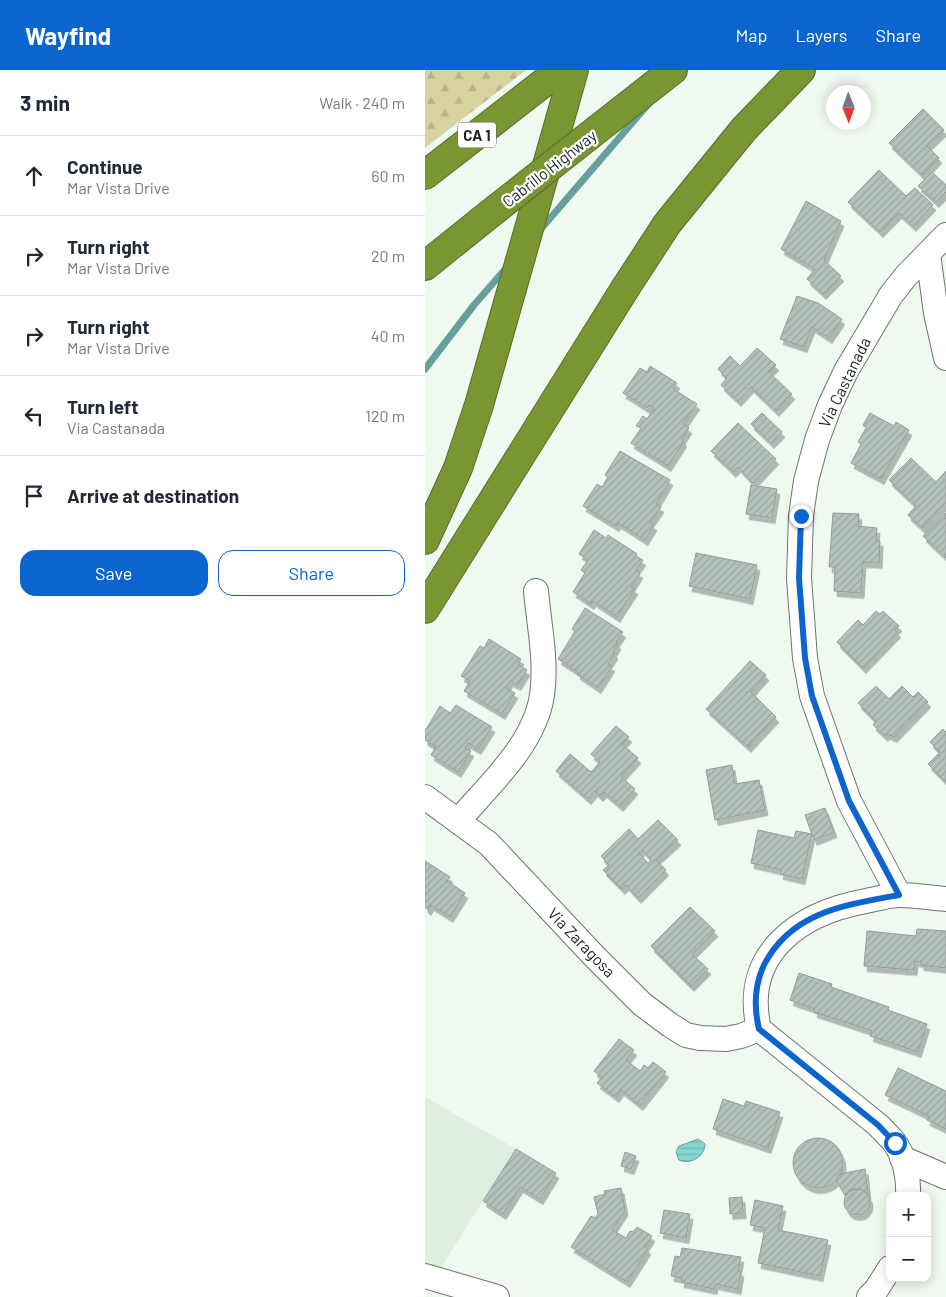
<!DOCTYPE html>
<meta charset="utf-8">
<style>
body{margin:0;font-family:Barlow,sans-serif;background:#f6f6f7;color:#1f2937}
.controls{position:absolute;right:15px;bottom:15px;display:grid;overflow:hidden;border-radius:10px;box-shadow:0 2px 12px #0003}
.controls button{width:45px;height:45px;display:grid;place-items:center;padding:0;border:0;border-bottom:1px solid #e0e1e3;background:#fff;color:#1f2937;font:25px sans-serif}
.compass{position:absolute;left:401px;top:15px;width:45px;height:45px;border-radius:50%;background:#fff;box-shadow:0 2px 12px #0003;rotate:179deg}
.stop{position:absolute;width:15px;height:15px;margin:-11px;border:4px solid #0c65ce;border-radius:50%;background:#fff}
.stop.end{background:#0c65ce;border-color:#fff;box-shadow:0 1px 5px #0008}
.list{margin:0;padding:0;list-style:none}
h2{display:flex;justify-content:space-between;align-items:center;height:65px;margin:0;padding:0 20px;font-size:21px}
h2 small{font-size:16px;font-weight:400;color:#747a83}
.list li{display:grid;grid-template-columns:32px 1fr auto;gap:15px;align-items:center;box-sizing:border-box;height:80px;padding:0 20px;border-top:1px solid #e0e1e3}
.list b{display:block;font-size:19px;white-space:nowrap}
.list p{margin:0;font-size:16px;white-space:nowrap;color:#747a83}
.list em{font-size:16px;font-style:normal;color:#747a83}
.actions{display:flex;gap:10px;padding:15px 20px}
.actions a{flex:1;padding:11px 0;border:1px solid #0c65ce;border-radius:15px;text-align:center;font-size:18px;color:#0c65ce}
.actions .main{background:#0c65ce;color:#fff}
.icon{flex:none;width:28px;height:28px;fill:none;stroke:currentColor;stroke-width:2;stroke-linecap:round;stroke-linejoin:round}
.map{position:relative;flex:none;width:521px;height:1227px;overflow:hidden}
header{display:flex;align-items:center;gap:30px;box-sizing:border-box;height:70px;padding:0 25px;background:#0c65ce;color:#fff}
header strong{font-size:24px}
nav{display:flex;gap:28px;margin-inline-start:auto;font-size:18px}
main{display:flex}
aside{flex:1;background:#fff}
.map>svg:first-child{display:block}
</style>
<header>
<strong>Wayfind</strong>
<nav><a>Map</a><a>Layers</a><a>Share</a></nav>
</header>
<main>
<aside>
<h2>3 min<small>Walk · 240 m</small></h2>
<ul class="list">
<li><svg class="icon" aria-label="ahead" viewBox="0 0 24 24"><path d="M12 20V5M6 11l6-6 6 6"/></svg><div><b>Continue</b><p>Mar Vista Drive</p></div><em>60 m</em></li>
<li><svg class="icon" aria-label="right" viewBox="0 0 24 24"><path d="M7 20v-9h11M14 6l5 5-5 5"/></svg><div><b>Turn right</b><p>Mar Vista Drive</p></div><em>20 m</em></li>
<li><svg class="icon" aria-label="right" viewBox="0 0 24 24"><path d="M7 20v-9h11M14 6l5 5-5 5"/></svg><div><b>Turn right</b><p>Mar Vista Drive</p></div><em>40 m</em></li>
<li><svg class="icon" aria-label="left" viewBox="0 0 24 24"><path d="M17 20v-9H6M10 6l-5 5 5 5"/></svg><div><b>Turn left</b><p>Via Castanada</p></div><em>120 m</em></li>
<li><svg class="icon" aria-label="arrive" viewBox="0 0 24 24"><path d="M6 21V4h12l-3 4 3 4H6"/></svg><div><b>Arrive at destination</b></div></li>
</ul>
<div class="actions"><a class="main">Save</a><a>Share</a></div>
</aside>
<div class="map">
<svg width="521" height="1227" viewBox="0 0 521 1227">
<defs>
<pattern id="forest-firs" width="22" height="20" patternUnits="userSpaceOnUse" patternTransform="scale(1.25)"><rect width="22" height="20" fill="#d8d2a1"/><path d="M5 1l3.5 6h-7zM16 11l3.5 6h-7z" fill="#b9b48a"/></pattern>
<pattern id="water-rules" width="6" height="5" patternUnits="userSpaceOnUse" patternTransform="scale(1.25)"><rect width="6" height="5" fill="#85d7d2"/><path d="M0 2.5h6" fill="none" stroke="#72b8b4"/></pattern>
<pattern id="building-hatch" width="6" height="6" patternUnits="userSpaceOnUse" patternTransform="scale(1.25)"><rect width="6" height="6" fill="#b5c1bc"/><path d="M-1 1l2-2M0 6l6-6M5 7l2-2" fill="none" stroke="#9ba6a1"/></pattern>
<filter id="shadow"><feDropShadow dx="3" dy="5.5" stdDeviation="0" flood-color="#0004"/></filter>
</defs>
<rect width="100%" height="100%" fill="#f0f9f0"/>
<path fill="#dfeedf" d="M 0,1027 L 91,1079 L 4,1216 L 0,1218 Z"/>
<path fill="url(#forest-firs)" d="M 0,0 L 101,0 L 0,78 Z"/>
<path fill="url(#water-rules)" stroke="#66a09c" d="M 273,1069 L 280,1074 C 280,1087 265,1095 254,1090 L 251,1082 L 254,1076 Z"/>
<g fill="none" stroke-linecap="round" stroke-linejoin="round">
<g stroke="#66a09c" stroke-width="7">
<path d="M 115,160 L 225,32"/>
<path d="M 0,299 L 49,235 L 83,196"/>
</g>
</g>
<g fill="url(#building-hatch)" stroke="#929d98" fill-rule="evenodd" filter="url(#shadow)">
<path d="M 498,39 L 519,60 L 502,76 L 514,88 L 497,105 L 464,73 Z"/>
<path d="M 454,100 L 481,126 L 490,118 L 508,135 L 488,156 L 474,143 L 455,162 L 423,132 Z"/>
<path d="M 507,102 L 521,115 L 521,122 L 511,132 L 493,116 Z"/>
<path d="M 381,131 L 416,151 L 399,190 L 416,206 L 398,224 L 382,209 L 390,199 L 356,179 Z"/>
<path d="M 372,226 L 393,233 L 417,249 L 404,268 L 387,257 L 379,277 L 355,269 Z"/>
<path d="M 332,278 L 351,295 L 344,302 L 367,324 L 351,341 L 326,317 L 313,331 L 296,315 L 302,308 L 293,299 L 305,286 L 315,296 Z"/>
<path d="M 225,296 L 252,313 L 248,319 L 272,334 L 258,354 L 264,358 L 257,369 L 259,371 L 243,396 L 206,373 L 216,358 L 211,356 L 218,346 L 222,349 L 229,338 L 224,335 L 222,338 L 198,323 L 215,298 L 222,302 Z"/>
<path d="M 337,343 L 357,362 L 346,373 L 326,354 Z"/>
<path d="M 445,343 L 469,356 L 471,352 L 484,360 L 456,409 L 426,393 L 436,374 L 433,372 L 441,358 L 438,355 Z"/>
<path d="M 313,353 L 351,389 L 328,413 L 313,397 L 308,402 L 286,381 Z"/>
<path d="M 195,381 L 245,410 L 231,434 L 236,437 L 225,453 L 229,455 L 220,470 L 193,453 L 191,456 L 158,436 L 172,414 L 177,417 L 183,407 L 180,405 Z"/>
<path d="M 486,388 L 511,412 L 521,401 L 521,433 L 497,458 L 483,445 L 491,436 L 464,410 Z"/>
<path d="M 326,415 L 352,419 L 347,448 L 321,444 Z"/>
<path d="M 408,443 L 434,444 L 433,456 L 452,458 L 451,470 L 455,471 L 454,493 L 438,492 L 436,523 L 409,521 L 410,497 L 404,497 Z"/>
<path d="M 521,443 L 521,488 L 498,466 Z"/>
<path d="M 169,460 L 181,468 L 183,465 L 212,484 L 211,486 L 218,490 L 211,500 L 215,503 L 206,517 L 210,519 L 192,547 L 168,531 L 166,534 L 148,522 L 160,503 L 156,500 L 163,490 L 154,484 Z"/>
<path d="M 271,483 L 332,495 L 325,529 L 264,516 Z"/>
<path d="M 160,538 L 198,562 L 191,572 L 193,574 L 188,582 L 190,584 L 183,594 L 187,596 L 173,618 L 152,604 L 153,602 L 133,589 L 150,561 L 147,559 Z"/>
<path d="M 451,541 L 455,544 L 458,541 L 474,556 L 470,560 L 473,562 L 438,598 L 412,572 L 433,550 L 438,555 Z"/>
<path d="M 64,569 L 96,589 L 93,594 L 102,600 L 93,615 L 85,611 L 81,618 L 90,623 L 77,644 L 39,621 L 45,611 L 36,606 L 55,576 L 59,578 Z"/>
<path d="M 325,591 L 341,605 L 326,622 L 351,647 L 323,677 L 281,639 Z"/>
<path d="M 451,616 L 464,629 L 477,616 L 488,627 L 493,622 L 503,632 L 469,667 L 462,664 L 460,666 L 448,655 L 451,651 L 433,633 Z"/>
<path d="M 31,635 L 67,657 L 53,679 L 43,673 L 40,678 L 46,681 L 33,702 L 6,685 L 11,677 L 0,670 L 0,661 L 15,636 L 25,643 Z"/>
<path d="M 191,656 L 204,667 L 197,674 L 213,688 L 196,707 L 210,719 L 195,736 L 179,722 L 175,726 L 170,721 L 163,729 L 131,701 L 145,684 L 166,702 L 175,692 L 166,684 Z"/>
<path d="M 518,659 L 521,662 L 521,712 L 503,694 L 515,682 L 505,672 Z"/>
<path d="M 307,695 L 310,714 L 334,710 L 340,740 L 290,750 L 281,700 Z"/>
<path d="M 400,738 L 409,762 L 389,770 L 380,745 Z"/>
<path d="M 233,750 L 253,770 L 231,790 L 241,800 L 213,828 L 201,815 L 197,819 L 178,800 L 184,795 L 176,786 L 204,759 L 213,769 ZM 218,780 L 226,790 L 223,793 L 214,783 Z"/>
<path d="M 333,760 L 369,768 L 371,761 L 387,764 L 377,809 L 355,804 L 356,800 L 326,793 Z"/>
<path d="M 0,791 L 25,807 L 22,811 L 40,823 L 25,847 L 6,835 L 3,840 L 0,837 Z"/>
<path d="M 265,837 L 290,861 L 267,884 L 283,899 L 266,916 L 226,876 Z"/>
<path d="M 492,859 L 521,861 L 521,898 L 496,895 L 496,892 L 490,891 L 489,900 L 439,896 L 442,861 L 491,866 Z"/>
<path d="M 374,903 L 407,914 L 406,917 L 464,937 L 463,940 L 502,954 L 493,982 L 445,966 L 447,961 L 389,942 L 390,939 L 365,930 Z"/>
<path d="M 194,969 L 209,980 L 201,990 L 215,1001 L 219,995 L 223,998 L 228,992 L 241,1002 L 215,1035 L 196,1020 L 191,1027 L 172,1013 L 177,1007 L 169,1001 Z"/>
<path d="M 473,998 L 521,1021 L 521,1059 L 502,1050 L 504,1046 L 460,1025 Z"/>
<path d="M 298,1029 L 319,1036 L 321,1031 L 355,1042 L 343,1078 L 288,1059 Z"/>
<circle cx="393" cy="1093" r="25"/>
<path d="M 91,1079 L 131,1103 L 115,1129 L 95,1117 L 78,1144 L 58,1131 Z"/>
<path d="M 200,1082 L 211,1086 L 206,1099 L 196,1096 Z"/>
<path d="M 440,1099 L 443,1124 L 435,1119 L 427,1119 L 420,1125 L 411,1110 L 415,1104 Z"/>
<path d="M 196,1118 L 200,1140 L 187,1160 L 201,1168 L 205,1161 L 208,1162 L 212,1157 L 227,1166 L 220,1177 L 223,1179 L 202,1212 L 146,1177 L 166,1146 L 170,1148 L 173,1144 L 169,1127 L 180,1124 L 179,1121 Z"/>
<circle cx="432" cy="1132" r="13"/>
<path d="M 317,1127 L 318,1143 L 305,1144 L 304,1128 Z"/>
<path d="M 330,1130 L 358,1136 L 353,1160 L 403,1170 L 395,1206 L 333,1193 L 340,1158 L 325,1155 Z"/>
<path d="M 239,1140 L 265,1144 L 261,1168 L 235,1163 Z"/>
<path d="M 257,1178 L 316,1187 L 313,1201 L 316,1201 L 313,1219 L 290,1214 L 289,1219 L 256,1212 L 257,1208 L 246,1206 L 250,1186 L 255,1187 Z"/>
</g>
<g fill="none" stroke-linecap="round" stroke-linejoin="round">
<g stroke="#6c746c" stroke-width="26">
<g id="minor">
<path d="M 503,184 L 511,243 L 521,288"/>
<path d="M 0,727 L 64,774 L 169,886 L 217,934 L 245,955 L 261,965 L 275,968 L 301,969 L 316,966 L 334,959"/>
<path d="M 33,751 C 64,715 110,674 117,625 C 122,591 114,555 111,521"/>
<path d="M 474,825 L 424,731 L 387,626 L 380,588 L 374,508 L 376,446 L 381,411 L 392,370 L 405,335 L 421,301 L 466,225 L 481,206 L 521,165"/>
<path d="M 477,1088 L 521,1107"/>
<path d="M 483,1126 C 484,1109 480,1086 469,1072 C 464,1066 458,1060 453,1055 L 334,959 C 316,883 375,843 441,831 C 452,829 464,825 475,825 C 490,825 506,828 521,829"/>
<path d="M 0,1206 L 72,1227"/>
<path d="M 444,1227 L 451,1220 L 465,1198"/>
</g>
</g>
<g stroke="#596d2b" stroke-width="30">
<g id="motorway">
<path d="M 174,58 L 248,0"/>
<path d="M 0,105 L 135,0"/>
<path d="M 0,196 L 71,139"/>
<path d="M 0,470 L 33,398 L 54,335 L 149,0"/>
<path d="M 0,539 L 201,217 L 242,154 L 319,59 L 376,0"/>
</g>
</g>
<use href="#minor" stroke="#fff" stroke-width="24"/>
<use href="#motorway" stroke="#7a9633" stroke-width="28"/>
<g stroke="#596d2b" stroke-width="30" stroke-linecap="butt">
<path id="motorway-bridge" d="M 71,139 L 174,58"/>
</g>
<use href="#motorway-bridge" stroke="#7a9633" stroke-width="28"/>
</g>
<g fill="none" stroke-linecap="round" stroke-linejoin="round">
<path stroke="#0c65ce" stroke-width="6" d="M 376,446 L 374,508 L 380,588 L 387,626 L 424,731 L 474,825 C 420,835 366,842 339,895 C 329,916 329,938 334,959 L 453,1055 L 470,1073"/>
</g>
<g text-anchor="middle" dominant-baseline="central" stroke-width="4.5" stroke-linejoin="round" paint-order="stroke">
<rect fill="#fff" stroke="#616361" stroke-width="1" x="33" y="52.5" width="38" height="25" rx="4"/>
<g font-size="15" font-weight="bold" fill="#1d201d">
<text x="52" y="65">CA 1</text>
</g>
<g font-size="16" fill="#1d201d" stroke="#fff">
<text transform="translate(124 98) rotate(-38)">Cabrillo Highway</text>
<text transform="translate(419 312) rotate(-64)">Via Castanada</text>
<text transform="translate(157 872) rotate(46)">Via Zaragosa</text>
</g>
</g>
</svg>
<div class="controls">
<button>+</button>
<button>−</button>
</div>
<svg class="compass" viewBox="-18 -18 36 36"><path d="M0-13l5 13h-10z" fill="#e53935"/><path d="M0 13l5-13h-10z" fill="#747a83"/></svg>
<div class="stop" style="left:470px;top:1073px"></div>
<div class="stop end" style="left:376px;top:446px"></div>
</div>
</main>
